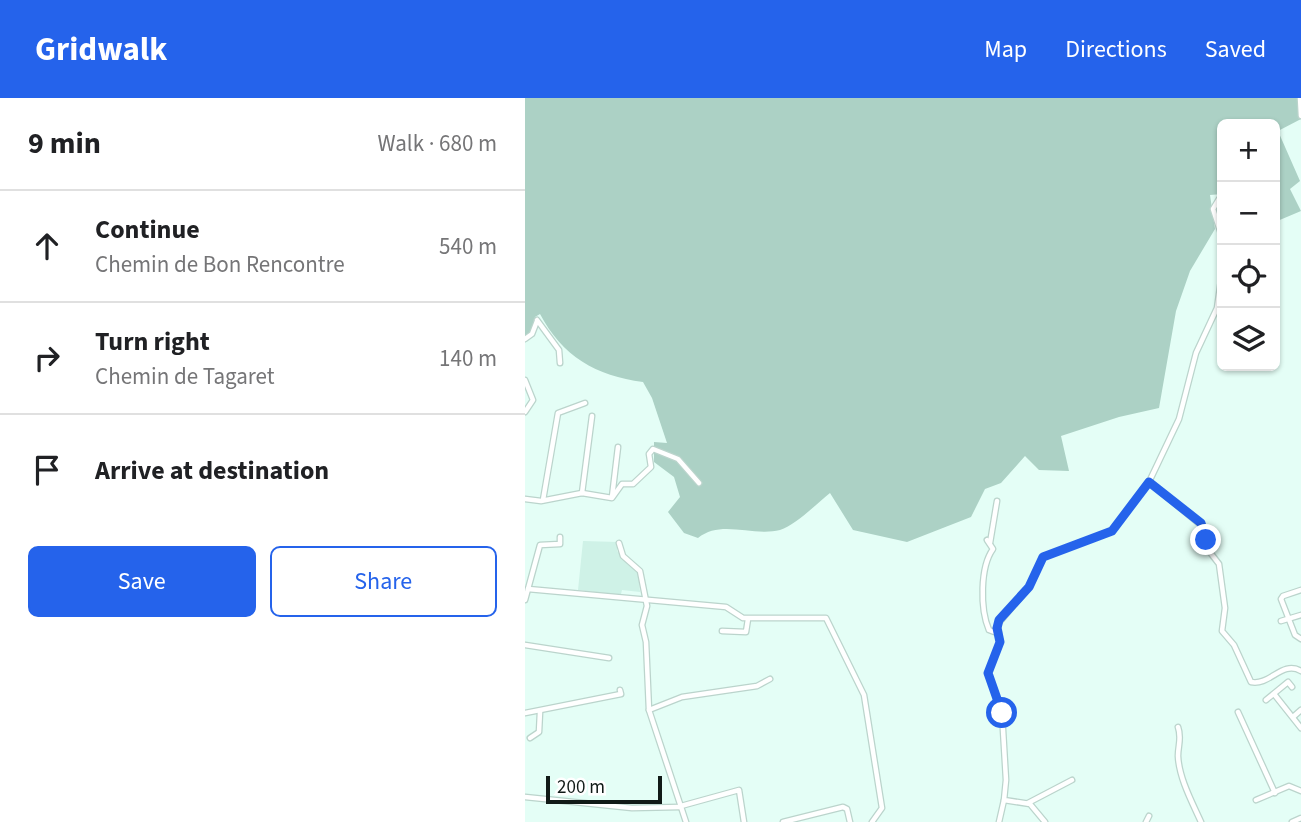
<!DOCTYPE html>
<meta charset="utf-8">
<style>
body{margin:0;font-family:"Source Sans 3",sans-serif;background:#f2f2f2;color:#202124}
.controls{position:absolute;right:21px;top:21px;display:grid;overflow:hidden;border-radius:10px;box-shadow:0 2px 5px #0004}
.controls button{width:63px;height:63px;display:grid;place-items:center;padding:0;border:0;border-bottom:2px solid #e0e0e0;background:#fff;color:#202124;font:35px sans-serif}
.scale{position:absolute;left:21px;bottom:18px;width:116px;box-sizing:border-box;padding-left:7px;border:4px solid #111a17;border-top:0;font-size:19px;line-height:24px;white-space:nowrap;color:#111a17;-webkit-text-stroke:5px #fff;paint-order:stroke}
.stop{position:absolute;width:21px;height:21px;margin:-16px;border:5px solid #2563eb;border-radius:50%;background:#fff}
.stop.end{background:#2563eb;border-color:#fff;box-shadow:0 2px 7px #0008}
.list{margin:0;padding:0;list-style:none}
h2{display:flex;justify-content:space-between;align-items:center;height:91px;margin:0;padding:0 28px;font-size:30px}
h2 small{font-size:23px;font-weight:400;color:#757577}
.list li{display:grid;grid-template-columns:46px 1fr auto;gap:21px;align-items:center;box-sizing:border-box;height:112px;padding:0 28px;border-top:2px solid #e0e0e0}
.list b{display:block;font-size:26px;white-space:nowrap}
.list p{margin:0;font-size:23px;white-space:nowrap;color:#757577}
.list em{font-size:23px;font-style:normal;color:#757577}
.actions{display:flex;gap:14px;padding:21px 28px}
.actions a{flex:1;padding:16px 0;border:2px solid #2563eb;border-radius:10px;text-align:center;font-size:24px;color:#2563eb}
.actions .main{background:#2563eb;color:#fff}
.icon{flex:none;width:38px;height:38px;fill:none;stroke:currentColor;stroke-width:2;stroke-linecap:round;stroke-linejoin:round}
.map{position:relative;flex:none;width:776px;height:724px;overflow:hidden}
header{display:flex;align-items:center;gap:42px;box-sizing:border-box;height:98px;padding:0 35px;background:#2563eb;color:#fff}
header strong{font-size:33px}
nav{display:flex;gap:38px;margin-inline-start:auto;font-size:24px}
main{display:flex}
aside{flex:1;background:#fff}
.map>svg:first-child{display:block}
</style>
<header>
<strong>Gridwalk</strong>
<nav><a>Map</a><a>Directions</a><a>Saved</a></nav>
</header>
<main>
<aside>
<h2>9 min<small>Walk · 680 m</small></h2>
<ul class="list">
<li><svg class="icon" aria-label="ahead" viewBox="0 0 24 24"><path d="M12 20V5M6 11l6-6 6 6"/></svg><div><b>Continue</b><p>Chemin de Bon Rencontre</p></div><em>540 m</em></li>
<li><svg class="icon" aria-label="right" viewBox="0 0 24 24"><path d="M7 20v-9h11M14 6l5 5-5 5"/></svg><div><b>Turn right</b><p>Chemin de Tagaret</p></div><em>140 m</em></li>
<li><svg class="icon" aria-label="arrive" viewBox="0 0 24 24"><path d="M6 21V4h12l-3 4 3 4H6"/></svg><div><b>Arrive at destination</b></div></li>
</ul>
<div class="actions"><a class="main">Save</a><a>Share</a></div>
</aside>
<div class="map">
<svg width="776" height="724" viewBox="0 0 776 724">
<rect width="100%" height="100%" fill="#e4fef6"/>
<path fill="#cff2e7" d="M 58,443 L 93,444 L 92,453 L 113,472 L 115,494 L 97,492 L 96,496 L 86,496 L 53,492 Z"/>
<path fill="#acd1c5" d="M 0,0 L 776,0 L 776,21 L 753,33 L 775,83 L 765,91 L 776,113 L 750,124 L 750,26 L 697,26 L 697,96 L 685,97 L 690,131 L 665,173 L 651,213 L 634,310 L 594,319 L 536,338 L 544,373 L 514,372 L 500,358 L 476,385 L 460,391 L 446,419 L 382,444 L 328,432 L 305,395 C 291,406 271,427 255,432 C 228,439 196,421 173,440 L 159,435 L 143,414 L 155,399 L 149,379 L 129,364 L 129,344 L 142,345 L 127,300 L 118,284 C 71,278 37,258 15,216 L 10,219 L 4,239 L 0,238 Z"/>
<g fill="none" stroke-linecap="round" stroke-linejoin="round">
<g stroke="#bbd4cc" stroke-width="7">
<g id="minor">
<path d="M 775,0 L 776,18"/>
<path d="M 694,101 L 688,111 L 697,139"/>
<path d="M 12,222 L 34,252 L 35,265"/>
<path d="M 0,241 L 7,236 L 12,223"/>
<path d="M 0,282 L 8,302 L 0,314"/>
<path d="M 624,384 L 677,428 L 684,453 L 694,466 L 700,510 L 697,533 L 709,547 L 726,584 C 745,588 757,562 776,573"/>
<path d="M 57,395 L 67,318"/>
<path d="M 87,399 L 93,349"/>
<path d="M 0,401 L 16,403 L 57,395 L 87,400 L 97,386 L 108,386 L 126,369 L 124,356 L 128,351 L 153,361 L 174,385"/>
<path d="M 18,402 L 33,315 L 60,305"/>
<path d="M 462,442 L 468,451 C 455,469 455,511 464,532 L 472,535"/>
<path d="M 94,445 L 98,458 L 115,473 L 122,508 L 117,527 L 121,544 L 124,612 L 161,724"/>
<path d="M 465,445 L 472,403"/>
<path d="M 3,491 L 201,509 L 218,520 L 301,520 L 339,597 L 357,710 L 347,724"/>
<path d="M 776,492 L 758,498 L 756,501 L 770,537 L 776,541"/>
<path d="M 0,502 L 15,447 L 35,446 L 35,439"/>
<path d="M 756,523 L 776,517"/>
<path d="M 197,533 L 221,534 L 223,521"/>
<path d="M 0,547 L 84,560"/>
<path d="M 749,596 L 776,630"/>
<path d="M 741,602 L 763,584 L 767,589"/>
<path d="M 124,612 L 157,599 L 232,588 L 245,581"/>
<path d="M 713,614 L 750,695"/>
<path d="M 0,615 L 96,596 L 95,592"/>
<path d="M 768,619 L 776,612"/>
<path d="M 653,629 C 657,640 653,647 653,658 C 654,680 667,704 676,724"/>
<path d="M 5,640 L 14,634 L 15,614"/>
<path d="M 0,699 L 107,710 L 155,709"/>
<path d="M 731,702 L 764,688 L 776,693"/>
<path d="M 503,705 L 547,682"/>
<path d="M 156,708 L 214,692 L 219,724"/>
<path d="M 258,724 L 318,709 L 322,711 L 325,724"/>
<path d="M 474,724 L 479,702"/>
<path d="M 520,724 L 505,706 L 479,702 L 481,682 L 477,615 L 463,575 L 475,545 L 473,526 L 504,489 L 518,459 L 587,433 L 624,384 L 654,321 L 671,255 L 692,210 L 697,175"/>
<path d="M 621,724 L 624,718"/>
<path d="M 767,724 L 776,720"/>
</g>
</g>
<use href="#minor" stroke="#fff" stroke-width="4.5"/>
</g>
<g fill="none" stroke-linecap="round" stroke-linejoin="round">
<path stroke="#2563eb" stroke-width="9" d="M 477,615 L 463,575 L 475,544 L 472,530 L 474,522 L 504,489 L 518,459 L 587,433 L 624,384 L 676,425 L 681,442"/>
</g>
</svg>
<div class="controls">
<button>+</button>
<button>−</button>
<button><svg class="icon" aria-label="locate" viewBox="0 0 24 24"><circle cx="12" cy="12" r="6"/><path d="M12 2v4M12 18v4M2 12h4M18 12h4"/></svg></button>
<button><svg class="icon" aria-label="layers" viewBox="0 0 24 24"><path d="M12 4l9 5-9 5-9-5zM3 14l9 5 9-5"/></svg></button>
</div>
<div class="scale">200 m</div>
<div class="stop" style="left:477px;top:615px"></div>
<div class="stop end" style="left:681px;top:442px"></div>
</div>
</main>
